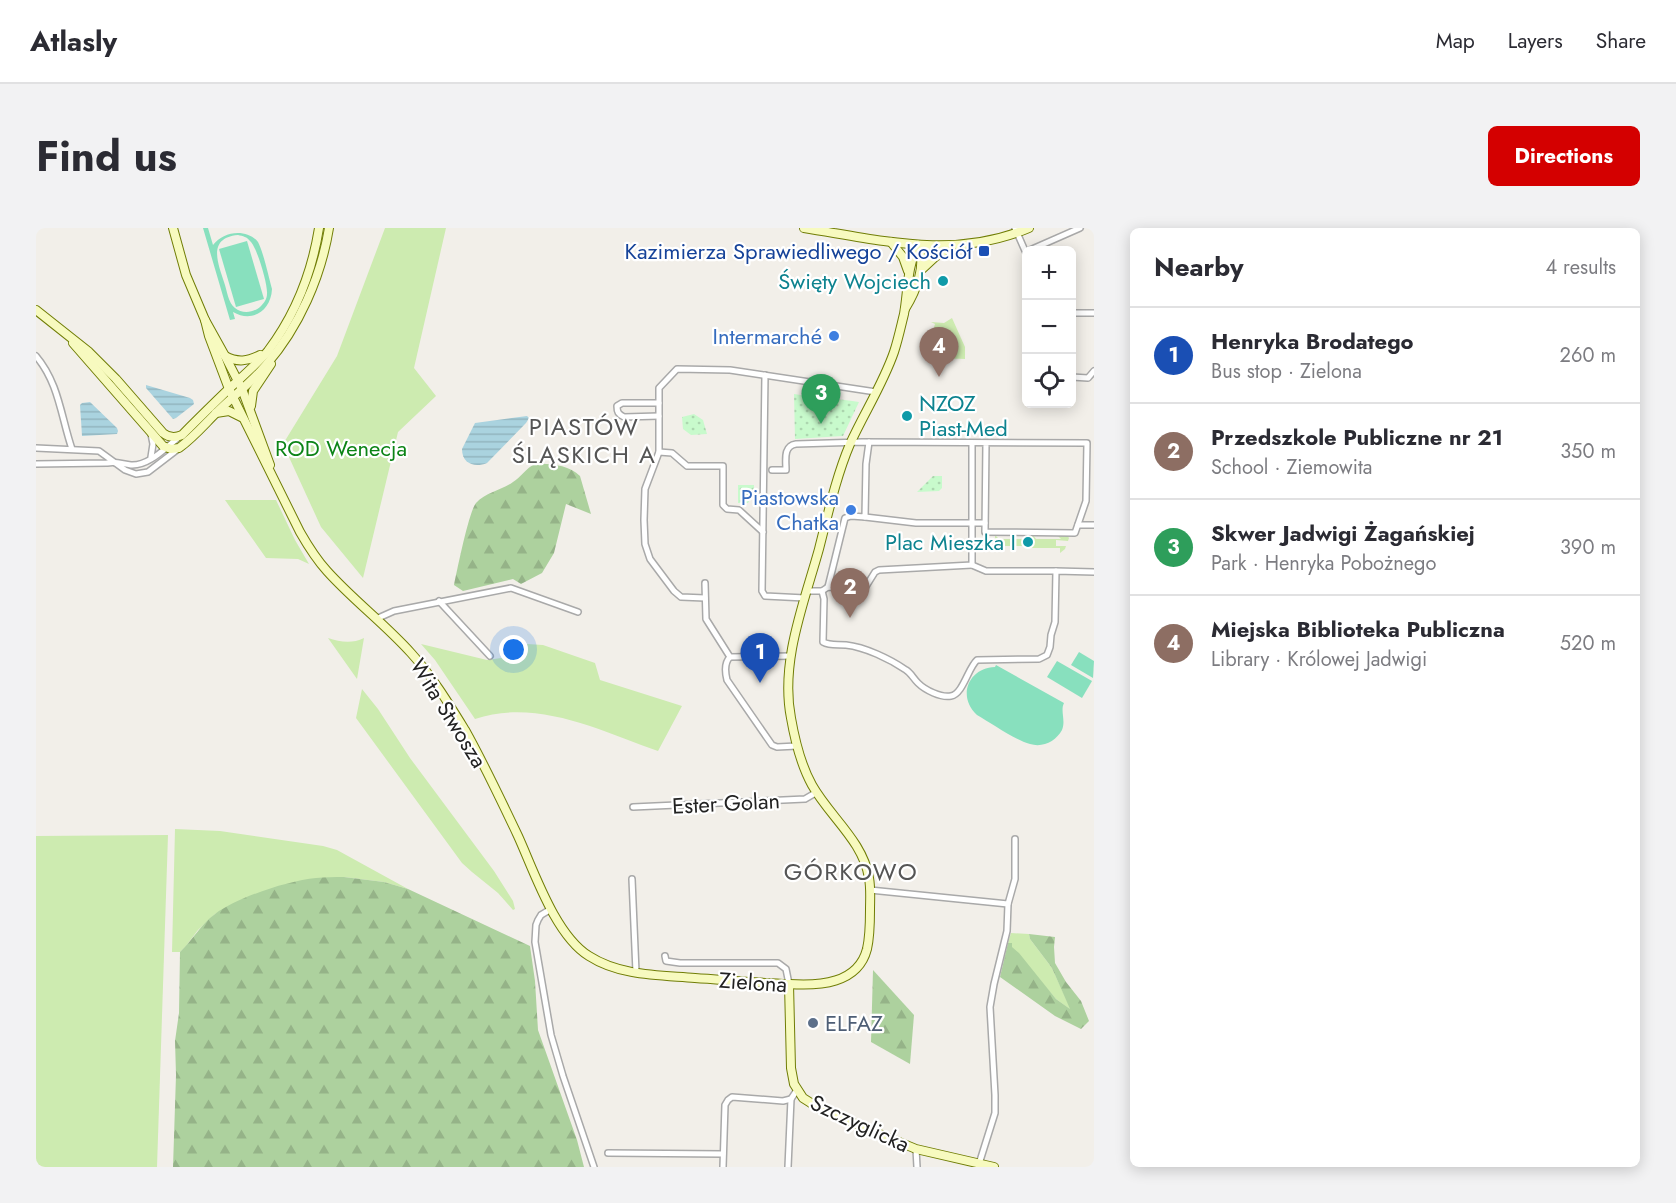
<!DOCTYPE html>
<meta charset="utf-8">
<style>
body{margin:0;font-family:Jost,sans-serif;background:#f2f2f3;color:#2b2b33}
.controls{position:absolute;right:18px;top:18px;display:grid;overflow:hidden;border-radius:9px;box-shadow:0 3px 15px #0003}
.controls button{width:54px;height:54px;display:grid;place-items:center;padding:0;border:0;border-bottom:2px solid #e1e1e2;background:#fff;color:#2b2b33;font:30px sans-serif}
.you{position:absolute;left:478px;top:422px;width:21px;height:21px;margin:-15px;border:4px solid #fff;border-radius:50%;background:#1a73e8;box-shadow:0 0 0 9px #1a73e833}
.badge{display:grid;place-items:center;width:39px;height:39px;border-radius:50%;background:#d40000;color:#fff;font-size:20px;font-weight:700}
.pin{position:absolute;translate:-50% -50px;filter:drop-shadow(0 2px 3px #0008)}
.pin::after{content:'';position:absolute;top:32px;width:21px;height:18px;background:inherit;clip-path:polygon(0 0,100% 0,50% 100%)}
.list{margin:0;padding:0;list-style:none}
h2{display:flex;justify-content:space-between;align-items:center;height:78px;margin:0;padding:0 24px;font-size:26px}
h2 small{font-size:20px;font-weight:400;color:#7c7c81}
.list li{display:grid;grid-template-columns:39px 1fr auto;gap:18px;align-items:center;box-sizing:border-box;height:96px;padding:0 24px;border-top:2px solid #e1e1e2}
.list b{display:block;font-size:22px;white-space:nowrap}
.list p{margin:0;font-size:20px;white-space:nowrap;color:#7c7c81}
.list em{font-size:20px;font-style:normal;color:#7c7c81}
.icon{flex:none;width:33px;height:33px;fill:none;stroke:currentColor;stroke-width:2;stroke-linecap:round;stroke-linejoin:round}
.map{position:relative;flex:none;width:1058px;height:939px;overflow:hidden;border-radius:9px}
header{display:flex;align-items:center;gap:36px;box-sizing:border-box;height:84px;padding:0 30px;background:#fff;border-bottom:2px solid #e1e1e2}
header strong{font-size:28px}
nav{display:flex;gap:33px;margin-inline-start:auto;font-size:21px}
.intro{display:flex;align-items:center;justify-content:space-between;box-sizing:border-box;height:144px;padding:0 36px}
h1{margin:0;font-size:42px}
.button{padding:15px 27px;border-radius:9px;background:#d40000;color:#fff;font-size:21px;font-weight:700}
main{display:flex;gap:36px;padding:0 36px}
aside{flex:1;background:#fff;border-radius:9px;box-shadow:0 3px 15px #0003}
.map>svg:first-child{display:block}
</style>
<header>
<strong>Atlasly</strong>
<nav><a>Map</a><a>Layers</a><a>Share</a></nav>
</header>
<div class="intro"><h1>Find us</h1><a class="button">Directions</a></div>
<main>
<div class="map">
<svg width="1058" height="939" viewBox="0 0 1058 939">
<defs>
<pattern id="forest-firs" width="22" height="20" patternUnits="userSpaceOnUse" patternTransform="scale(1.5)"><rect width="22" height="20" fill="#add19e"/><path d="M5 1l3.5 6h-7zM16 11l3.5 6h-7z" fill="#95b388"/></pattern>
<pattern id="park-dots" width="8" height="8" patternUnits="userSpaceOnUse" patternTransform="scale(1.5)"><rect width="8" height="8" fill="#c8facc"/><path d="M2 2h.1M6 6h.1" fill="none" stroke="#acd6af" stroke-width="1.8" stroke-linecap="round"/></pattern>
<pattern id="water-rules" width="6" height="5" patternUnits="userSpaceOnUse" patternTransform="scale(1.5)"><rect width="6" height="5" fill="#aad3df"/><path d="M0 2.5h6" fill="none" stroke="#92b5bf"/></pattern>
</defs>
<rect width="100%" height="100%" fill="#f2efe9"/>
<g fill="#cdebb0">
<path d="M 349,0 L 410,0 L 378,140 L 400,168 L 362,204 L 327,350 L 285,299 L 247,216 L 301,128 Z"/>
<path d="M 916,90 L 929,119 L 929,131 C 911,130 902,134 892,118 L 899,96 L 895,94 L 908,95 Z"/>
<path d="M 189,272 L 240,272 L 259,312 L 273,336 L 262,331 L 230,330 Z"/>
<path d="M 959,307 L 963,311 L 990,311 L 990,318 L 959,318 Z"/>
<path d="M 994,307 L 997,307 L 1000,311 L 1025,311 L 1021,307 L 1031,307 L 1033,310 L 1032,313 L 1020,312 L 1020,318 L 1030,318 L 1029,321 L 1024,325 L 1024,320 L 995,320 Z"/>
<path d="M 292,410 C 304,414 316,416 328,410 L 321,451 Z"/>
<path d="M 385,416 L 451,432 L 487,427 L 491,416 L 507,417 L 559,435 L 564,452 L 646,478 L 622,523 C 565,503 501,470 439,491 L 399,432 Z"/>
<path d="M 326,461 L 342,481 L 374,530 L 458,643 L 477,673 L 479,681 L 477,682 L 462,665 L 436,644 L 426,635 L 320,490 Z"/>
<path d="M 139,601 L 184,603 L 287,618 L 301,622 L 372,661 L 348,654 L 308,649 L 221,666 L 179,686 L 162,702 L 150,718 L 144,724 L 136,724 Z"/>
<path d="M 132,607 L 121,939 L 0,939 L 0,608 Z"/>
<path d="M 975,705 L 993,706 L 994,711 L 1016,740 L 1035,782 L 1020,771 L 972,715 Z"/>
</g>
<g fill="url(#forest-firs)">
<path d="M 499,236 C 513,235 533,237 544,248 L 555,286 L 530,276 L 518,325 L 506,345 L 485,356 L 477,351 L 427,363 L 418,357 C 421,343 433,283 440,275 C 450,264 466,262 477,254 C 485,249 490,240 499,236 Z"/>
<path d="M 308,649 L 348,654 L 372,661 L 494,718 L 499,753 L 502,802 L 541,912 L 548,939 L 137,939 L 140,847 L 139,813 L 143,785 L 144,724 C 157,712 164,697 179,686 C 202,669 251,653 280,650 C 289,649 298,649 308,649 Z"/>
<path d="M 993,706 L 1019,709 L 1018,719 L 1019,735 L 1030,754 L 1045,773 L 1053,793 L 1045,801 L 1019,788 L 964,749 L 972,715 L 976,715 L 976,719 L 983,725 L 1020,771 L 1034,781 L 1016,740 L 994,711 Z"/>
<path d="M 837,742 L 878,787 L 874,836 L 835,814 Z"/>
</g>
<g fill="url(#park-dots)">
<path d="M 758,166 C 780,170 801,170 823,174 L 807,208 L 759,211 Z"/>
<path d="M 658,186 L 667,192 L 671,206 L 655,207 L 647,201 L 646,189 Z"/>
<path d="M 897,248 L 906,248 L 906,260 L 903,263 L 881,264 Z"/>
<path d="M 702,257 L 718,257 L 718,270 L 715,270 L 712,275 L 702,275 Z"/>
</g>
<g fill="#88e0be" fill-rule="evenodd">
<path d="M 167,0 L 172,0 L 177,17 C 187,3 211,0 222,14 C 227,23 233,50 236,61 C 235,83 216,95 197,84 L 199,91 L 194,92 ZM 202,7 C 207,8 211,9 214,13 C 221,19 232,57 231,66 C 231,71 228,75 225,78 C 218,85 206,86 199,80 C 192,75 191,62 188,54 C 182,35 171,10 202,7 Z"/>
<path d="M 211,13 L 228,71 L 200,79 L 183,21 Z"/>
<path d="M 1043,424 L 1058,433 L 1057,450 L 1035,437 Z"/>
<path d="M 1021,433 L 1056,453 L 1046,470 L 1011,449 Z"/>
<path d="M 960,437 L 1028,475 C 1024,483 1030,492 1026,502 C 1020,513 1007,520 994,516 C 979,512 955,495 941,487 C 921,469 932,440 959,439 Z"/>
</g>
<g fill="url(#water-rules)">
<path d="M 110,157 L 154,170 L 157,172 L 158,176 L 140,190 L 137,191 L 110,160 Z"/>
<path d="M 54,174 L 81,200 L 82,203 L 81,206 L 46,208 L 44,177 L 46,175 Z"/>
<path d="M 491,188 L 493,190 L 490,195 L 451,235 C 439,240 426,236 426,221 L 439,195 Z"/>
</g>
<g fill="none" stroke-linecap="round" stroke-linejoin="round">
<g stroke="#a9a9a9" stroke-width="8">
<g id="street">
<path d="M 979,0 L 990,25"/>
<path d="M 994,22 L 1044,0"/>
<path d="M 1036,85 L 1058,85"/>
<path d="M 0,128 C 23,155 25,189 36,221"/>
<path d="M 729,147 L 726,363 L 729,368 L 769,370"/>
<path d="M 1036,149 L 1052,150 L 1058,143"/>
<path d="M 623,175 L 586,175 L 581,178 C 581,184 582,186 588,189 L 623,188"/>
<path d="M 0,220 L 63,223 L 89,242 L 100,246 L 112,244 L 142,221"/>
<path d="M 623,224 L 636,225 L 651,238 L 687,238 L 687,277 L 691,281 L 703,282 L 727,304"/>
<path d="M 115,229 L 117,216 L 115,206"/>
<path d="M 0,236 L 71,235 C 80,233 86,236 95,237 C 113,238 129,220 142,210"/>
<path d="M 736,242 L 750,242 C 750,232 747,218 760,216 L 826,214 L 1051,215 L 1050,273 L 1039,305 L 949,304 L 950,215"/>
<path d="M 829,289 L 880,295 L 949,295"/>
<path d="M 1042,297 L 1058,297"/>
<path d="M 936,337 L 950,343 L 1020,343"/>
<path d="M 669,355 L 670,391 L 694,429 L 755,428"/>
<path d="M 792,359 L 809,290 L 815,288 L 829,289 L 830,236 L 833,214"/>
<path d="M 772,363 L 786,363 L 792,359 L 829,360 L 839,344 L 843,342 L 936,337 L 936,215"/>
<path d="M 786,363 L 788,371 L 787,414 C 794,418 802,416 810,417 C 829,419 854,431 870,442 C 875,445 877,450 882,455 C 889,462 905,470 915,468 C 927,466 932,440 941,432 L 1003,431 L 1011,427 L 1014,419 L 1015,407 L 1019,394 L 1020,343 L 1058,344"/>
<path d="M 669,370 L 645,369 L 638,363 L 614,331 L 609,316 L 608,292 L 609,261 L 623,224 L 623,160 L 641,141 L 694,142 L 840,164"/>
<path d="M 403,373 L 454,428"/>
<path d="M 340,391 L 358,383 L 475,360 L 542,384"/>
<path d="M 694,429 C 688,435 689,444 691,452 L 736,517 L 741,519 L 761,518"/>
<path d="M 597,579 L 769,571 L 781,564"/>
<path d="M 596,651 L 600,744"/>
<path d="M 834,662 L 972,676"/>
<path d="M 515,681 L 505,687 L 502,692 L 500,697 L 499,714 L 515,807 L 527,848 L 558,939"/>
<path d="M 629,728 L 630,733 L 644,735 L 742,735 L 750,741 L 753,756"/>
<path d="M 880,921 L 881,939"/>
<path d="M 572,925 L 687,926"/>
<path d="M 943,936 L 959,885 L 959,867 L 954,779 L 958,756 L 971,703 L 972,676 L 979,651 L 979,611"/>
<path d="M 687,939 L 689,877 L 692,872 L 696,869 L 747,873 L 755,871 L 761,862"/>
<path d="M 752,939 L 755,871"/>
</g>
</g>
<g stroke="#707d05" stroke-width="10">
<g id="secondary">
<path d="M 137,0 L 150,47 L 169,92 L 189,128 L 206,161 L 234,237"/>
<path d="M 768,0 C 844,12 918,32 993,0"/>
<path d="M 855,14 L 867,29 L 872,43"/>
<path d="M 885,42 L 899,29 L 916,18"/>
<path d="M 869,81 C 880,63 891,37 882,17"/>
<path d="M 0,82 L 53,124 L 80,151 L 127,205 C 133,210 139,210 146,207 C 162,191 179,174 196,158 C 208,147 221,136 232,123 C 259,87 276,44 283,0"/>
<path d="M 169,92 L 173,108 L 193,161 L 264,304 C 272,318 280,331 291,343 C 317,372 349,396 375,425 C 396,448 413,476 429,502 C 448,536 465,572 482,608 C 498,643 519,707 553,728 C 584,748 623,747 659,750 C 690,752 722,755 753,756 C 783,758 822,756 831,721 C 834,708 834,695 834,682 C 834,671 835,661 833,650 C 827,613 794,589 776,557 C 765,537 759,513 755,490 C 744,434 768,375 783,321 C 792,286 800,249 814,216 C 828,185 847,156 858,124 C 862,112 865,98 868,86 C 872,63 871,38 882,17"/>
<path d="M 37,115 L 127,218 L 135,221 L 143,220 C 157,210 168,197 180,185 C 196,169 215,155 230,137 C 263,99 285,49 293,0"/>
<path d="M 189,128 C 202,135 212,133 224,127"/>
<path d="M 215,178 L 217,163 L 235,136"/>
<path d="M 180,185 L 193,183 L 205,189"/>
<path d="M 753,756 L 755,840 L 758,856 L 767,870 L 786,882 L 880,921 L 958,939"/>
</g>
</g>
<use href="#street" stroke="#fff" stroke-width="5"/>
<use href="#secondary" stroke="#f7fabf" stroke-width="8"/>
</g>
<rect fill="#1a4fb4" stroke="#fff" stroke-width="2" x="942" y="17" width="12" height="12" rx="3"/>
<g fill="#0f9aa8" stroke="#fff" stroke-width="2">
<circle cx="907" cy="53" r="6"/>
<circle cx="871" cy="188" r="6"/>
<circle cx="992" cy="314" r="6"/>
</g>
<g fill="#3f7fe0" stroke="#fff" stroke-width="2">
<circle cx="798" cy="108" r="6"/>
<circle cx="815" cy="282" r="6"/>
</g>
<circle fill="#5c6f8a" stroke="#fff" stroke-width="2" cx="777" cy="795" r="6"/>
<g text-anchor="middle" dominant-baseline="central" stroke-width="4.5" stroke-linejoin="round" paint-order="stroke">
<g font-size="22" fill="#164399" stroke="#fff" text-anchor="end">
<text x="936" y="23">Kazimierza Sprawiedliwego / Kościół</text>
</g>
<g font-size="22" fill="#0d838f" stroke="#fff" text-anchor="end">
<text x="895" y="53">Święty Wojciech</text>
<text x="883" y="175" text-anchor="start">NZOZ<tspan x="883" dy="25">Piast-Med</tspan></text>
<text x="980" y="314">Plac Mieszka I</text>
</g>
<g font-size="22" fill="#366cbe" stroke="#fff" text-anchor="end">
<text x="786" y="108">Intermarché</text>
<text x="803" y="269">Piastowska<tspan x="803" dy="25">Chatka</tspan></text>
</g>
<g font-size="22" fill="#0c8416" stroke="#fff">
<text x="305" y="220">ROD Wenecja</text>
</g>
<g font-size="22" fill="#222" stroke="#fff">
<text transform="translate(413 485) rotate(58)">Wita Stwosza</text>
<text transform="translate(690 575) rotate(-3)">Ester Golan</text>
<text transform="translate(717 754) rotate(4)">Zielona</text>
<text transform="translate(824 895) rotate(25)">Szczyglicka</text>
</g>
<g font-size="22" fill="#4e5e75" stroke="#fff" text-anchor="start">
<text x="789" y="795">ELFAZ</text>
</g>
<g font-size="24" letter-spacing="1.5" fill="#555" stroke="#fff">
<text x="548" y="198">PIASTÓW<tspan x="548" dy="28">ŚLĄSKICH A</tspan></text>
<text x="815" y="643">GÓRKOWO</text>
</g>
</g>
</svg>
<div class="controls">
<button>+</button>
<button>−</button>
<button><svg class="icon" aria-label="locate" viewBox="0 0 24 24"><circle cx="12" cy="12" r="6"/><path d="M12 2v4M12 18v4M2 12h4M18 12h4"/></svg></button>
</div>
<div class="you"></div>
<div class="pin badge" style="left:724px;top:455px;background:#1a4fb4">1</div>
<div class="pin badge" style="left:814px;top:390px;background:#8d6e63">2</div>
<div class="pin badge" style="left:785px;top:196px;background:#2e9e5b">3</div>
<div class="pin badge" style="left:903px;top:149px;background:#8d6e63">4</div>
</div>
<aside>
<h2>Nearby<small>4 results</small></h2>
<ul class="list">
<li><span class="badge" style="background:#1a4fb4">1</span><div><b>Henryka Brodatego</b><p>Bus stop · Zielona</p></div><em>260 m</em></li>
<li><span class="badge" style="background:#8d6e63">2</span><div><b>Przedszkole Publiczne nr 21</b><p>School · Ziemowita</p></div><em>350 m</em></li>
<li><span class="badge" style="background:#2e9e5b">3</span><div><b>Skwer Jadwigi Żagańskiej</b><p>Park · Henryka Pobożnego</p></div><em>390 m</em></li>
<li><span class="badge" style="background:#8d6e63">4</span><div><b>Miejska Biblioteka Publiczna</b><p>Library · Królowej Jadwigi</p></div><em>520 m</em></li>
</ul>
</aside>
</main>
